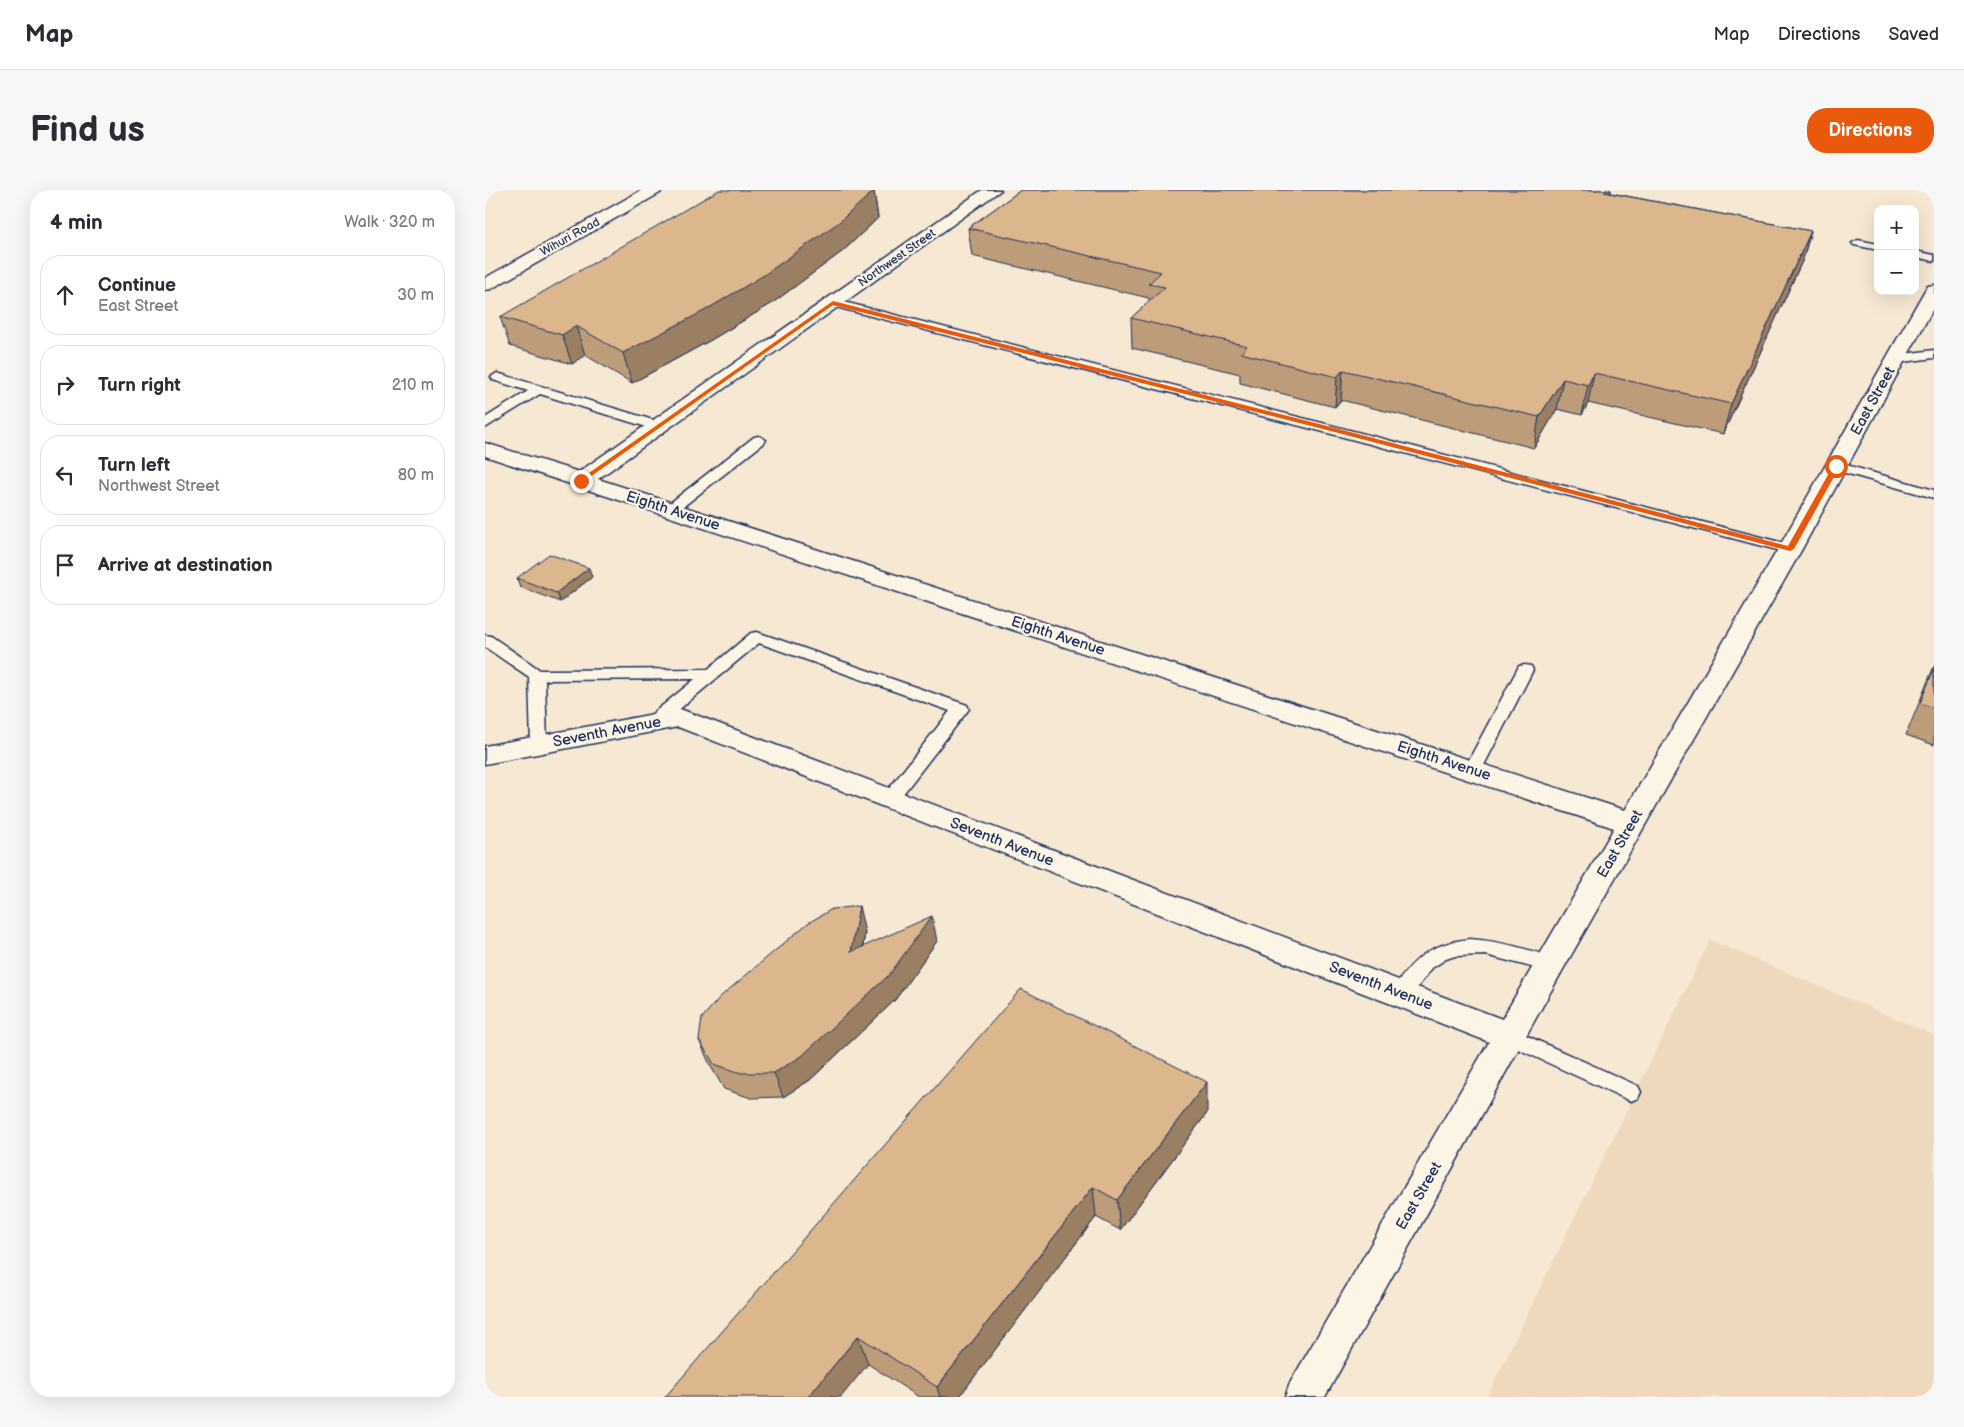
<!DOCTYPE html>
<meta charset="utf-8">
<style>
body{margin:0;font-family:"Balsamiq Sans",sans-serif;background:#f7f7f7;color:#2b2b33}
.controls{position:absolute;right:15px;top:15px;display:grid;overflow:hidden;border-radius:10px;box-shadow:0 5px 20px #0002}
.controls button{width:45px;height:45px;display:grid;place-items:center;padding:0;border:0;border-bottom:1px solid #e1e1e2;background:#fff;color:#2b2b33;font:25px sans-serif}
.stop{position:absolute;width:15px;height:15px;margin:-11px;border:4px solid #ea580c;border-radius:50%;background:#fff}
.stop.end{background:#ea580c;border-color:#fff;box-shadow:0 1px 5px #0008}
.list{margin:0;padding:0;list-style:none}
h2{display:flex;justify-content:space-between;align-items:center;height:65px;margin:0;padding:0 20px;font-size:21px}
h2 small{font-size:16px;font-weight:400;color:#7c7c81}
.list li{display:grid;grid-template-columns:32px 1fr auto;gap:15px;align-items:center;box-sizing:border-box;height:80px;margin:0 10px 10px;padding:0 10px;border:1px solid #e1e1e2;border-radius:20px}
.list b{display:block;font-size:19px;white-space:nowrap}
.list p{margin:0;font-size:16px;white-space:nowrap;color:#7c7c81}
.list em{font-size:16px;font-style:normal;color:#7c7c81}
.icon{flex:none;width:28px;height:28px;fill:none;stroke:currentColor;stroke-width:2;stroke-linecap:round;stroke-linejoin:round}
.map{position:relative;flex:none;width:1449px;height:1207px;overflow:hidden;border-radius:20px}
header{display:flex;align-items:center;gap:30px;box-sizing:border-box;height:70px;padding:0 25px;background:#fff;border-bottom:1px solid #e1e1e2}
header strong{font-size:24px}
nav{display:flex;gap:28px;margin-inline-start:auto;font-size:18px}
.intro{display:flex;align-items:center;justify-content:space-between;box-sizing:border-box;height:120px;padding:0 30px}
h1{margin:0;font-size:35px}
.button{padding:12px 22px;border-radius:20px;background:#ea580c;color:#fff;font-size:18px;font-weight:700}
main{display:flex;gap:30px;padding:0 30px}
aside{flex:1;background:#fff;border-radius:20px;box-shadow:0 5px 20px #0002}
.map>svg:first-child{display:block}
</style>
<header>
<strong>Map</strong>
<nav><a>Map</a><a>Directions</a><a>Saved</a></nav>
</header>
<div class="intro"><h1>Find us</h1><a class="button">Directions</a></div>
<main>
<aside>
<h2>4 min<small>Walk · 320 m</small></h2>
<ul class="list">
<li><svg class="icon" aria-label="ahead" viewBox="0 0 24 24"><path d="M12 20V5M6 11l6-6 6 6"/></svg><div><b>Continue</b><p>East Street</p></div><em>30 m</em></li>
<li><svg class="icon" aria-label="right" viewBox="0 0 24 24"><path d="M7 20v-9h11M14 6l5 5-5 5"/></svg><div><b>Turn right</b></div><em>210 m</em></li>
<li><svg class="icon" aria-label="left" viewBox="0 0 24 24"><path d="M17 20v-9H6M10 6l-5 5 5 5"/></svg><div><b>Turn left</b><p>Northwest Street</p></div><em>80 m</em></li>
<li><svg class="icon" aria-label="arrive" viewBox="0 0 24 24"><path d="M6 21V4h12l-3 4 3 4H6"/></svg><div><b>Arrive at destination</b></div></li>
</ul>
</aside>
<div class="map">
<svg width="1449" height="1207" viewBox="0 0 1449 1207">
<rect width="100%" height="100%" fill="#f6e8d3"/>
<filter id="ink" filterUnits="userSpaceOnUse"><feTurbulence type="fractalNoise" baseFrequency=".02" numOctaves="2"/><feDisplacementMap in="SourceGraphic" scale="10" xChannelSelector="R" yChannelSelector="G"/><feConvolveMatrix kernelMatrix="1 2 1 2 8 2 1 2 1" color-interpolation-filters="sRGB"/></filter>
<g filter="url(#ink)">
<path fill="#eed9be" d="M 1225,750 L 1449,845 L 1449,1207 L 1002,1207 Z"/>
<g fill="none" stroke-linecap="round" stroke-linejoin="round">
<g stroke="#1b2f5e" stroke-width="3">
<g id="lane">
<path d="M 1373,50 L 1393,54 L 1393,60 L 1369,55 L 1367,53 Z"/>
<path d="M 1430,61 L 1449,65 L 1449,71 L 1430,67 Z"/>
<path d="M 347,109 L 845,235 L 1310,356 L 1312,359 L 1310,362 L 1300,362 L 835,241 L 343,115 L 341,113 Z"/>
<path d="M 1449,160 L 1449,168 L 1411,173 L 1405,169 L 1411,165 Z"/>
<path d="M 12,183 L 178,233 L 180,236 L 173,240 L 168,239 L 55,204 L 0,238 L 0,228 L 43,201 L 8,190 L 6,187 Z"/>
<path d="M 274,246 L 281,250 L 279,253 L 190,323 L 180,323 L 178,320 L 180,317 L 269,247 Z"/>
<path d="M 1351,272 L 1449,300 L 1449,308 L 1346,279 L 1344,276 Z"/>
<path d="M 272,442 L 482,515 L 484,519 L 411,613 L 405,615 L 399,613 L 396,609 L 399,605 L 465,521 L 274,453 L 173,537 L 167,539 L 161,537 L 159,533 L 161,529 L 210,489 L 60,490 L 62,555 L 60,559 L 54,561 L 48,559 L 46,555 L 44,487 L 0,457 L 0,445 L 6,446 L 55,480 L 223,479 L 266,443 Z"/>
<path d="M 1040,475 L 1046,476 L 1048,480 L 996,581 L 993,585 L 987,587 L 981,585 L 978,581 L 1032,480 L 1034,476 Z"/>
<path d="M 985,749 C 1015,751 1043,759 1072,769 L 1075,774 L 1072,779 L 1065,782 L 1001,765 L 970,766 L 961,769 L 947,778 L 923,810 L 916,812 L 909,810 L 906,804 L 909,798 C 929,767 947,753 985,749 Z"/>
<path d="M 1025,838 L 1153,896 L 1156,902 L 1153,908 L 1146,911 L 1139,908 L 1018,852 L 1015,846 L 1018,840 Z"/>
</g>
</g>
<g stroke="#1b2f5e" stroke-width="3">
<g id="street">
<path d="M 157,0 L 177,0 L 175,3 L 6,99 L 0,100 L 0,88 Z"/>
<path d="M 497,0 L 516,0 L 113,289 L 1140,620 L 1293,359 L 1440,100 L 1443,96 L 1449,95 L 1449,117 L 1317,359 L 1076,783 L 840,1207 L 800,1207 L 805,1193 L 1004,852 L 193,537 L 0,574 L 0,556 L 195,519 L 1017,829 L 1129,638 L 0,266 L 0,253 L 94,282 Z"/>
</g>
</g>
<use href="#lane" fill="#fcf5e5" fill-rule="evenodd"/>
<use href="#street" fill="#fcf5e5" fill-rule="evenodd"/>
</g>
<g fill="#bd9d79" stroke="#1b2f5e">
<path d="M 536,0 L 1126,0 L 1126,3 L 1326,41 L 1318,69 L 1238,244 L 1103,213 L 1097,225 L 1072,219 L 1049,258 L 856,210 L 850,217 L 755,193 L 755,184 L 647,158 L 646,128 L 664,112 L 664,108 L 487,66 L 483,38 Z"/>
<path d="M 389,1 L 393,28 L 358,61 L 286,114 L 226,150 L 147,193 L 100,165 L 87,174 L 25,156 L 15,127 Z"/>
<path d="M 107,387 L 75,412 L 35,397 L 32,388 Z"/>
<path d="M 1449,476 L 1449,555 L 1421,545 Z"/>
<path d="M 380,742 L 378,757 L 452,751 L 410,810 L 325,890 L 298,907 L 266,908 L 239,899 L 225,875 L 214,850 Z"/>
<path d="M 722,923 L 635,1040 L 611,1027 L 474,1207 L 434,1207 L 383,1174 L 180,1207 Z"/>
</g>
<g fill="#9a7f63" stroke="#1b2f5e">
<path d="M 1121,0 L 1126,0 L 1123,16 L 1119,2 Z"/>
<path d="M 389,1 L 393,28 L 358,61 L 286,114 L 226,150 L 147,193 L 138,163 Z"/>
<path d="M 1326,41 L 1318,69 L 1238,244 L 1246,214 Z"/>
<path d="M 91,136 L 100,165 L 87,174 L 77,145 Z"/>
<path d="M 858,180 L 856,210 L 850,217 L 852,187 Z"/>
<path d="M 1109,183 L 1103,213 L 1097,225 L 1103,195 Z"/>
<path d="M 1078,189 L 1072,219 L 1049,258 L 1054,227 Z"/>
<path d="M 104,378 L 107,387 L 75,412 L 71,403 Z"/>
<path d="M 374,716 L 380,742 L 373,787 L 366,762 Z"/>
<path d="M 447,726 L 452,751 L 410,810 L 325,890 L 298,907 L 289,883 Z"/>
<path d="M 722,892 L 722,923 L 635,1040 L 632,1010 Z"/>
<path d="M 608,997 L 611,1027 L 474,1207 L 455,1207 L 452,1197 Z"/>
<path d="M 373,1146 L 383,1174 L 356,1207 L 323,1207 Z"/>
</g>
<g fill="#dcb68d" stroke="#1b2f5e">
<path d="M 234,0 L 385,0 L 389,1 L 353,33 L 279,85 L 219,121 L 138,163 L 91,136 L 77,145 L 15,127 Z"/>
<path d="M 536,0 L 1121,0 L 1119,2 L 1326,41 L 1246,214 L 1109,183 L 1103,195 L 1078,189 L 1054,227 L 858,180 L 852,187 L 756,163 L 762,156 L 646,128 L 680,97 L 663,94 L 676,82 L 483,38 Z"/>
<path d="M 64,364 L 104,378 L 71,403 L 32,388 Z"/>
<path d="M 1449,479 L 1449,518 L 1435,513 Z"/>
<path d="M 374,716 L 366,762 L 447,726 L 404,785 L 317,866 L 289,883 L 256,883 L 229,874 L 214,850 L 217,828 L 235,807 L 323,733 L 347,719 Z"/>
<path d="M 536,799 L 722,892 L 632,1010 L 608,997 L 452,1197 L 373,1146 L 323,1207 L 180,1207 Z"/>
</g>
</g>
<path fill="#ea580c" d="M 348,111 L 842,236 L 1303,356 L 1348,276 L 1351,274 L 1355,276 L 1309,359 L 1305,361 L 838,239 L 348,115 L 98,292 L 94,292 L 94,290 Z"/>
<g text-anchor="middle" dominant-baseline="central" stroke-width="4.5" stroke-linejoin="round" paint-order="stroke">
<g font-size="12" fill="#1b2f5e" stroke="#fcf5e5">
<text transform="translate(85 47) rotate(-29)">Wihuri Road</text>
<text transform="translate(412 68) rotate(-35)">Northwest Street</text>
</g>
<g font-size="15" fill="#1b2f5e" stroke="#fcf5e5">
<text transform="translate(1388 211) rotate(-61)">East Street</text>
<text transform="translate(188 321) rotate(18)">Eighth Avenue</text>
<text transform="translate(573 446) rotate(18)">Eighth Avenue</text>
<text transform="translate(122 542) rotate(-11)">Seventh Avenue</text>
<text transform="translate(959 571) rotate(18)">Eighth Avenue</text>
<text transform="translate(517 652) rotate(21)">Seventh Avenue</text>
<text transform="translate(1135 654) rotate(-60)">East Street</text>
<text transform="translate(896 796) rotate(21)">Seventh Avenue</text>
<text transform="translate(934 1006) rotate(-60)">East Street</text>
</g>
</g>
</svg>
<div class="controls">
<button>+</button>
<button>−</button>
</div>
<div class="stop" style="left:1351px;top:276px"></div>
<div class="stop end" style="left:96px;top:291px"></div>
</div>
</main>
